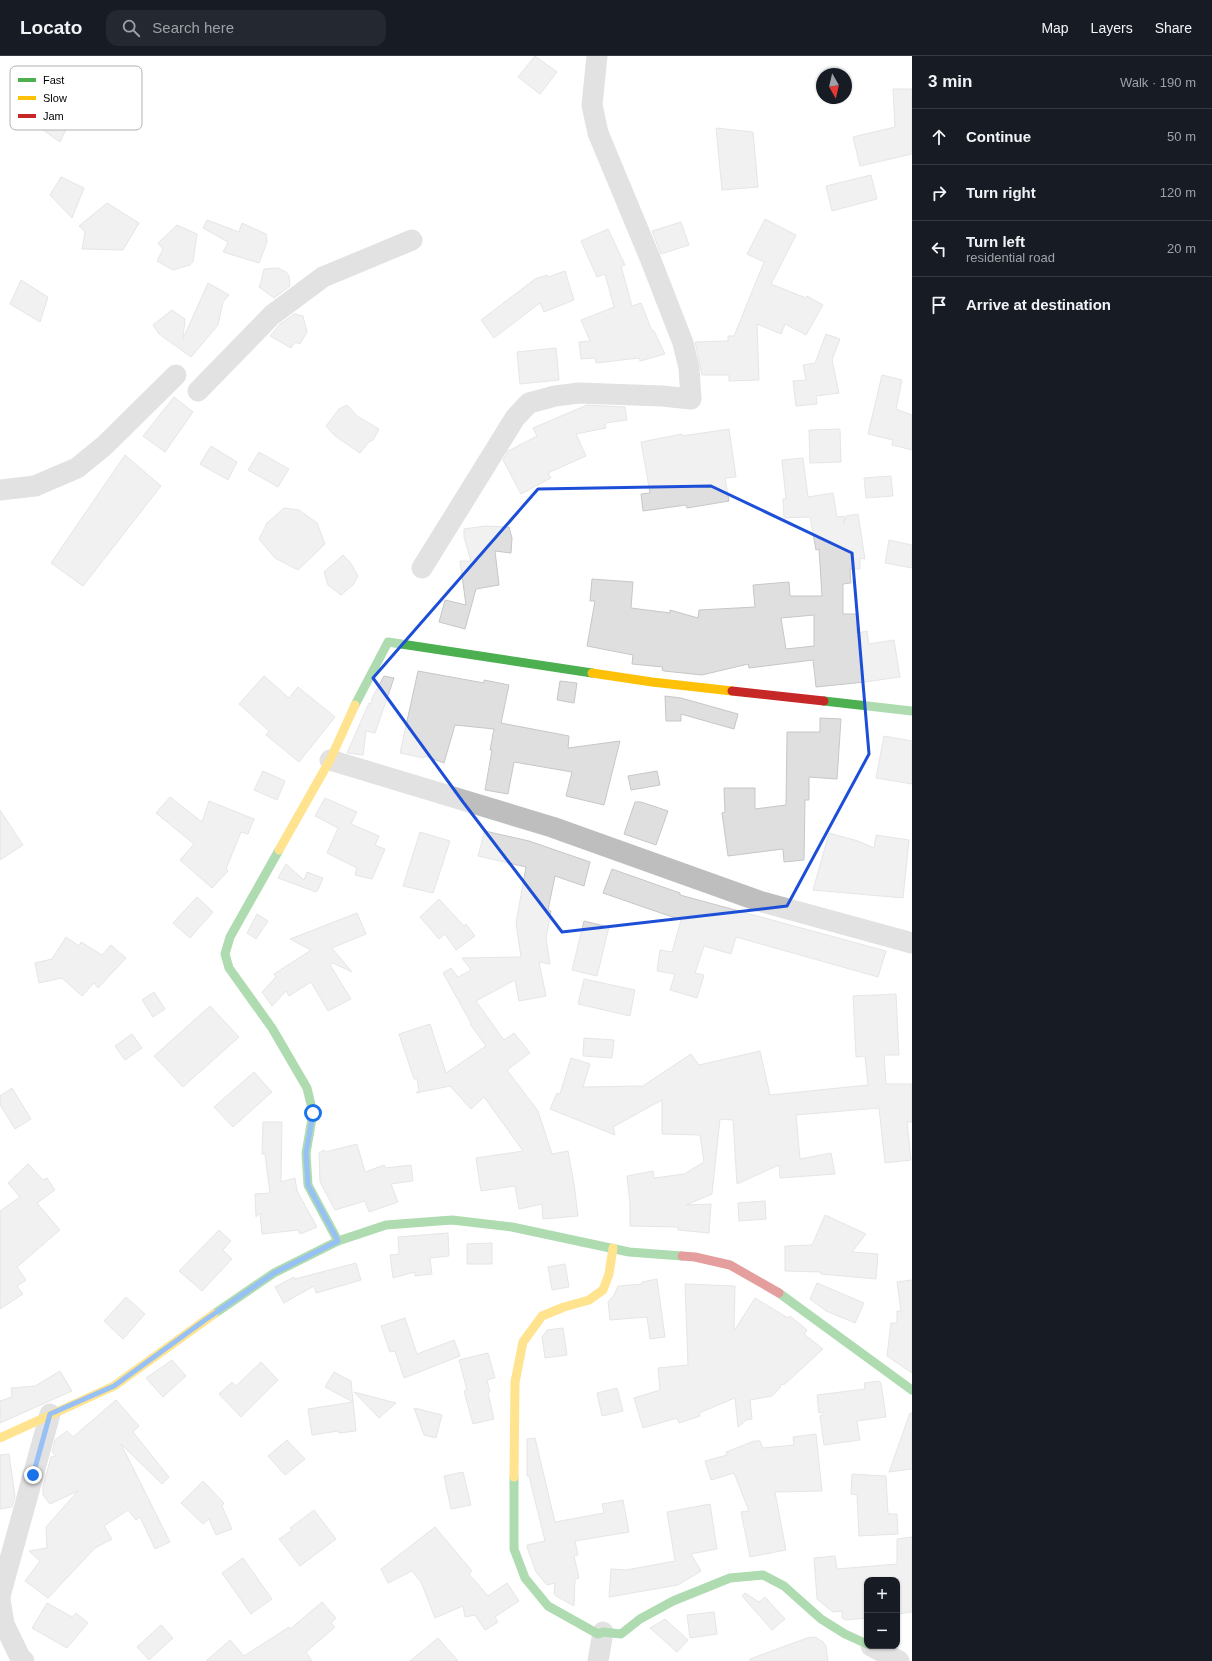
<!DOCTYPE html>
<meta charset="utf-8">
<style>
body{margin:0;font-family:Helvetica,sans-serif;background:#242831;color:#f1f3f6}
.controls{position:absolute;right:12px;bottom:12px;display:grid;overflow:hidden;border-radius:8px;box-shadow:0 1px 3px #0004}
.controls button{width:36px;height:36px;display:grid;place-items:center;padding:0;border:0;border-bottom:1px solid #363941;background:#171b24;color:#f1f3f6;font:20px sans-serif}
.compass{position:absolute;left:816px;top:12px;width:36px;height:36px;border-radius:50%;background:#171b24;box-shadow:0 1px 3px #0004;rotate:172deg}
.stop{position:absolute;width:12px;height:12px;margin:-9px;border:3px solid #1a73e8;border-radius:50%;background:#fff}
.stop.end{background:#1a73e8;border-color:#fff;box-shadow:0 1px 4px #0008}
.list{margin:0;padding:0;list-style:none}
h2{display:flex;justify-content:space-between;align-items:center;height:52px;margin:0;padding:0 16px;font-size:17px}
h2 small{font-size:13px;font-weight:400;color:#9ea1a6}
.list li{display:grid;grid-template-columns:26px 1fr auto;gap:12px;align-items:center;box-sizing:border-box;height:56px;padding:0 16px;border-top:1px solid #363941}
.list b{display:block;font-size:15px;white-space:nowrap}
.list p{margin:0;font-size:13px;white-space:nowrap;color:#9ea1a6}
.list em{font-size:13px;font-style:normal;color:#9ea1a6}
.icon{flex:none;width:22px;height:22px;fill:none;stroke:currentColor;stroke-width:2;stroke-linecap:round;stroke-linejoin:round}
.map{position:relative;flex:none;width:912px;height:1605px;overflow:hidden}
header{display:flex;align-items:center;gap:24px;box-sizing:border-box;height:56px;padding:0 20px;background:#171b24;border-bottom:1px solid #363941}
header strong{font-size:19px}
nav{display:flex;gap:22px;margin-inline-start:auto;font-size:14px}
.search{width:280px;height:36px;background:#242831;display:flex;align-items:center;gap:10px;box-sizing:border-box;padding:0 14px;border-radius:12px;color:#9ea1a6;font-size:15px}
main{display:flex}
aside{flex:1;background:#171b24}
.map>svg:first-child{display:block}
</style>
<header>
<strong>Locato</strong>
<div class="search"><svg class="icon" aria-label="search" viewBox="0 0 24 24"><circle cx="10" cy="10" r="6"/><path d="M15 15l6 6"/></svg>Search here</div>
<nav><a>Map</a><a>Layers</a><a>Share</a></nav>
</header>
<main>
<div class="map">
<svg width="912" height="1605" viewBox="0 0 912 1605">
<rect width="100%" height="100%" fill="#fff"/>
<g fill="#dfdfdf" stroke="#c7c7c7" fill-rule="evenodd">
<path d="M 535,0 L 557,16 L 540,38 L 518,21 Z"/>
<path d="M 893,33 L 912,33 L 912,98 L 860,110 L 853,81 L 895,71 Z"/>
<path d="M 51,47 L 72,61 L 60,86 L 37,70 Z"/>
<path d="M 716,72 L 753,76 L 758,131 L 722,134 Z"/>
<path d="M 871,119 L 877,143 L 832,155 L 826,130 Z"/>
<path d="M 61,121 L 84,132 L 72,162 L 50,139 Z"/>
<path d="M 107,147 L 139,167 L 123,194 L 82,193 L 85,176 L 79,170 Z"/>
<path d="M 765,163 L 796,179 L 771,228 L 806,242 L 807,240 L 823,249 L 806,279 L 785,268 L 781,278 L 757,268 L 759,324 L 729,325 L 729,319 L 702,319 L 695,286 L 728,285 L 728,280 L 734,280 L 764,206 L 747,198 Z"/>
<path d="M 207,164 L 239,176 L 242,167 L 266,178 L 267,186 L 259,207 L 223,196 L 228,186 L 203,172 Z"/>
<path d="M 681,166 L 689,189 L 661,198 L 652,175 Z"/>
<path d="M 177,169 L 197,178 L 193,206 L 190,209 L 173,214 L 157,205 L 163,193 L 158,187 Z"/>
<path d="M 608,173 L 625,209 L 621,210 L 632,250 L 641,247 L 652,275 L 654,275 L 665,298 L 640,305 L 639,302 L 596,307 L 595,302 L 581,303 L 579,286 L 590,285 L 581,264 L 614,251 L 605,218 L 597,221 L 581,185 Z"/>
<path d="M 278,212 L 286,216 L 289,220 L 290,230 L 274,242 L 259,231 L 261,226 L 264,213 Z"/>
<path d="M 565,215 L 574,244 L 544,256 L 540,247 L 494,282 L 481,264 L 535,223 L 547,219 L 548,221 Z"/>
<path d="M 21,224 L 48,241 L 40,266 L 10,248 Z"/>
<path d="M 208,227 L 229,239 L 223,246 L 218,269 L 191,301 L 159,278 L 153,269 L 172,254 L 185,263 L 183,283 Z"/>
<path d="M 294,258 L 303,260 L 307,276 L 300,288 L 295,286 L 291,292 L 270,280 L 280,268 Z"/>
<path d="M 826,278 L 840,283 L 832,304 L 839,337 L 816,340 L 817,348 L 796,350 L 793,325 L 806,324 L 803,309 L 815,307 Z"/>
<path d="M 556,292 L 559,324 L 520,328 L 517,296 Z"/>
<path d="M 882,319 L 902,324 L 896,353 L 912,359 L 912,394 L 892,389 L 893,384 L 868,378 Z"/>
<path d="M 174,341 L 193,356 L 165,396 L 143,380 Z"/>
<path d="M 347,349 L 357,360 L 379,373 L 373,384 L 369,386 L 360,397 L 335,380 L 326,370 L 339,353 Z"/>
<path d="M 587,349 L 625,351 L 627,364 L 605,367 L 606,372 L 576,378 L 586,400 L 548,417 L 551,422 L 521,438 L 503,404 L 508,395 L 537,380 L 533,372 Z"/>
<path d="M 729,373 L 736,421 L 725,422 L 729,445 L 687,452 L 686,449 L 643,455 L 641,438 L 650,437 L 641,386 L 682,378 L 682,380 Z"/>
<path d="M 840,373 L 841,406 L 810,407 L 809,374 Z"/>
<path d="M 211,390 L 237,406 L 228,424 L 200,408 Z"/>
<path d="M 259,396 L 289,413 L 278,431 L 248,414 Z"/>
<path d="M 125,399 L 161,430 L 83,530 L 51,507 Z"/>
<path d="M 803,402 L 808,441 L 833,437 L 837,461 L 844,460 L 844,468 L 846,460 L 858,458 L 865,503 L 860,502 L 860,513 L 850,513 L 851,527 L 843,528 L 843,558 L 857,558 L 857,577 L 867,575 L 869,588 L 894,584 L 900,621 L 865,626 L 816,631 L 813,604 L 749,612 L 748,608 L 702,619 L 664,615 L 662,614 L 663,611 L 632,608 L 633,599 L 587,590 L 595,545 L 590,545 L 592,523 L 633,526 L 631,552 L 670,557 L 670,554 L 698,562 L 699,554 L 755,551 L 753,529 L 789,526 L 790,540 L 822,540 L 819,493 L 816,494 L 810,461 L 784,462 L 783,443 L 786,443 L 782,404 ZM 814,559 L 814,590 L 786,593 L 781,562 Z"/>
<path d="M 891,420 L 893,440 L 866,442 L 864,422 Z"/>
<path d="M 284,452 L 299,454 L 317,467 L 325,488 L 298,514 L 275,502 L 259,483 L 267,467 Z"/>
<path d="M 485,470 L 509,471 L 512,482 L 511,497 L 495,495 L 499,529 L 476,533 L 465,573 L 439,566 L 445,544 L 466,549 L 460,505 L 471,505 L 464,481 L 464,473 Z"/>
<path d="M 889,484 L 912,489 L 912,512 L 885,507 Z"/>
<path d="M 343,499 L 350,506 L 358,520 L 353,529 L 341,539 L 328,529 L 324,516 Z"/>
<path d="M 418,615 L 484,627 L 484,624 L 509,629 L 501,667 L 569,680 L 568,692 L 620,685 L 604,749 L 566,740 L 572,716 L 514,706 L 508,738 L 485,734 L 492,694 L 490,694 L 494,673 L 455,669 L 444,707 L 425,700 L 424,702 L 400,697 Z"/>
<path d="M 264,620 L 289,642 L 298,631 L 335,661 L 299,706 L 266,679 L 269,675 L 239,648 Z"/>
<path d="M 384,620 L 394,622 L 375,677 L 366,675 L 363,699 L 347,697 L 369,647 L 371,648 L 372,642 Z"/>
<path d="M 560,625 L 577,627 L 574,647 L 557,644 Z"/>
<path d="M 665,640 L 681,642 L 738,658 L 734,673 L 681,658 L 681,665 L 666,665 Z"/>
<path d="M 820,662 L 841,663 L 837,723 L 809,721 L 809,744 L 805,744 L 804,804 L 784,806 L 783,793 L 728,800 L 722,757 L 725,756 L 724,732 L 755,732 L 755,753 L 786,749 L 787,676 L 820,676 Z"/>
<path d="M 884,680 L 912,685 L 912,728 L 876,722 Z"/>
<path d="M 263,715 L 285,725 L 277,744 L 254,734 Z"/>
<path d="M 657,715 L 660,729 L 631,734 L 628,720 Z"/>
<path d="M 170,741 L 202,766 L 209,745 L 254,763 L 248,778 L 241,776 L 226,813 L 228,815 L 212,832 L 180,804 L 194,788 L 156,757 Z"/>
<path d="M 325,742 L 357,756 L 351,768 L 379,780 L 375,789 L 385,793 L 372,823 L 355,819 L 357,812 L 327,797 L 338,772 L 315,760 Z"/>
<path d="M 635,746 L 641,746 L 668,755 L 656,789 L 624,778 Z"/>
<path d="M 0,754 L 23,789 L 0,804 Z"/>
<path d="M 485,775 L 529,785 L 590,806 L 584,830 L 555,820 L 548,854 L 551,855 L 546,882 L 550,908 L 539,906 L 546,940 L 519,945 L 515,924 L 476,945 L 504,984 L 514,977 L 530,997 L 507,1014 L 538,1055 L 552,1098 L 568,1095 L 574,1128 L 578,1160 L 543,1163 L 542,1148 L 519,1153 L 515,1130 L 481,1135 L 476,1102 L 523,1095 L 484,1041 L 471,1053 L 450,1030 L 416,1037 L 419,1034 L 417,1023 L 414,1023 L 399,978 L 430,968 L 446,1017 L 486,990 L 470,968 L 471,967 L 443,917 L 451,912 L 458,921 L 471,914 L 462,902 L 521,901 L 516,867 L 526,811 L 478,800 Z"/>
<path d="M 420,776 L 450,785 L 433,837 L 403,830 Z"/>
<path d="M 829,777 L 858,785 L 874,792 L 876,779 L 909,784 L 903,842 L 813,834 Z"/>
<path d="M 286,808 L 304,824 L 307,816 L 323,822 L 318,834 L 316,836 L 278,822 Z"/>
<path d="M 612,813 L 680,837 L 680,839 L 886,895 L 878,921 L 736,881 L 731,898 L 704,890 L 695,917 L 704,919 L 697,942 L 670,934 L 675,918 L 657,915 L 660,894 L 672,896 L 681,864 L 603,837 Z"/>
<path d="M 197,841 L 213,856 L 190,882 L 173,867 Z"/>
<path d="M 439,843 L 464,870 L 466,868 L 475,880 L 456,894 L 445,878 L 439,883 L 420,861 Z"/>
<path d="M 357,857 L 366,878 L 332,892 L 352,916 L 333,907 L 330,909 L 351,943 L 328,955 L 311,926 L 289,940 L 286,935 L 272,950 L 262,936 L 276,921 L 274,918 L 311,894 L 290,883 Z"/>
<path d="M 257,858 L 268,865 L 256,883 L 247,877 Z"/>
<path d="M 584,865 L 609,871 L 597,920 L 572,914 Z"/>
<path d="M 66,881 L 79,890 L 81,886 L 102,899 L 111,889 L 126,902 L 98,932 L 94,927 L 82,940 L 62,922 L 39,927 L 35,907 L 52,903 Z"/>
<path d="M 584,923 L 635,934 L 630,960 L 578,948 Z"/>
<path d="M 154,936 L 165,953 L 153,961 L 142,944 Z"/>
<path d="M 896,938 L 899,999 L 884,999 L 886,1028 L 912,1028 L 912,1066 L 907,1066 L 911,1104 L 885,1107 L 879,1052 L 796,1059 L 800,1103 L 831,1097 L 835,1118 L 780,1122 L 779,1109 L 737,1128 L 733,1064 L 720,1063 L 712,1138 L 686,1149 L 711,1148 L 709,1177 L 678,1174 L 678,1171 L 630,1170 L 630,1148 L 627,1120 L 653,1115 L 654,1122 L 684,1118 L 704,1106 L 700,1079 L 662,1078 L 662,1044 L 613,1071 L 615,1079 L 550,1053 L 557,1037 L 560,1038 L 571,1002 L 590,1008 L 583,1031 L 641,1030 L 641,1031 L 691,998 L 699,1009 L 760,995 L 770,1039 L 868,1029 L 865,1000 L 856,1001 L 853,940 Z"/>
<path d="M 210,950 L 239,981 L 183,1031 L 154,1000 Z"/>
<path d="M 132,978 L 142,992 L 125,1004 L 115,990 Z"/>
<path d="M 584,982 L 614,984 L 612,1002 L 583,1000 Z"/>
<path d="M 254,1016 L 272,1036 L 233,1071 L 214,1051 Z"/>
<path d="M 12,1032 L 31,1063 L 15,1073 L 0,1049 L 0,1040 Z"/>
<path d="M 263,1066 L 282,1066 L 281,1126 L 295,1122 L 297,1135 L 317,1171 L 300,1178 L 298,1174 L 262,1178 L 260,1157 L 256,1161 L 255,1138 L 270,1137 L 265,1098 L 262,1098 Z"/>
<path d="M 357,1088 L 365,1116 L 384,1109 L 386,1112 L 411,1109 L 413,1125 L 391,1128 L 398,1146 L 369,1156 L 365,1145 L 335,1154 L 320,1126 L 319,1097 L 324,1094 L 325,1096 Z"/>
<path d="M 28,1108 L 43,1124 L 47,1122 L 55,1134 L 37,1147 L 60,1174 L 17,1211 L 26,1224 L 17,1230 L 23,1238 L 0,1253 L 0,1155 L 20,1141 L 8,1127 Z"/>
<path d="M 765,1145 L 766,1163 L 739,1165 L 738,1147 Z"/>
<path d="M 825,1159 L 866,1178 L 852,1196 L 878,1198 L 876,1223 L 821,1218 L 821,1216 L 785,1215 L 785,1190 L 812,1189 Z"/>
<path d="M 219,1174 L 231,1185 L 223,1194 L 232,1203 L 202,1235 L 179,1215 Z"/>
<path d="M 448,1177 L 449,1200 L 430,1202 L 432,1218 L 415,1220 L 415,1216 L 393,1222 L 390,1199 L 399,1198 L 398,1181 Z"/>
<path d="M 492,1187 L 492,1208 L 467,1208 L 467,1188 Z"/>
<path d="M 356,1207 L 361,1224 L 316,1237 L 314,1230 L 284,1247 L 275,1231 L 294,1221 L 295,1223 Z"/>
<path d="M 565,1208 L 569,1231 L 552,1234 L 548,1211 Z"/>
<path d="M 657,1223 L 665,1281 L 650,1283 L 647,1261 L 610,1264 L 608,1246 L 614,1239 L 618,1230 L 642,1228 L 642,1226 Z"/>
<path d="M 912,1224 L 912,1317 L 887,1300 L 891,1267 L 897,1267 L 897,1255 L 901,1255 L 897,1226 Z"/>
<path d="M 817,1227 L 864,1247 L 855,1267 L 826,1255 L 810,1243 Z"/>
<path d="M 685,1228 L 735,1230 L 734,1275 L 755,1242 L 788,1262 L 790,1260 L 807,1274 L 804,1278 L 823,1293 L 785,1328 L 780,1329 L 780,1332 L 772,1340 L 750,1344 L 752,1363 L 746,1364 L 738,1371 L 735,1342 L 699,1357 L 700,1360 L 679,1367 L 677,1362 L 643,1372 L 634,1342 L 660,1334 L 658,1312 L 688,1309 Z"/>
<path d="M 126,1241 L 145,1258 L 123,1283 L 104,1265 Z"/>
<path d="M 405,1262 L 417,1298 L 454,1284 L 460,1300 L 404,1322 L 395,1295 L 390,1296 L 381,1270 Z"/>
<path d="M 563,1272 L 567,1299 L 545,1302 L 542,1281 L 547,1274 Z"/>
<path d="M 488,1297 L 495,1322 L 487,1324 L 490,1336 L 488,1337 L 494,1363 L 473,1368 L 464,1335 L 467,1334 L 459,1304 Z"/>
<path d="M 172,1304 L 186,1320 L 163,1341 L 146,1322 Z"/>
<path d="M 261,1306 L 278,1324 L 241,1361 L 219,1338 L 232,1326 L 236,1330 Z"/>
<path d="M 60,1315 L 72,1335 L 0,1367 L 0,1345 L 12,1341 L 11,1332 L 35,1330 Z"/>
<path d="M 334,1316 L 351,1325 L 356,1375 L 339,1377 L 338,1375 L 312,1379 L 308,1353 L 353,1346 L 325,1331 Z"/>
<path d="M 879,1325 L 881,1327 L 886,1361 L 857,1365 L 860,1384 L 824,1389 L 820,1360 L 824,1358 L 824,1356 L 819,1357 L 817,1339 L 865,1333 L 864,1327 Z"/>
<path d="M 617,1332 L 623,1355 L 602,1360 L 597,1337 Z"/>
<path d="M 354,1336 L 396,1347 L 379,1362 Z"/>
<path d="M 116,1344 L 139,1370 L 133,1376 L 169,1421 L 162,1428 L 121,1388 L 170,1486 L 155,1493 L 140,1461 L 136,1464 L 128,1454 L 104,1470 L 112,1483 L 95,1492 L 48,1542 L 25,1525 L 40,1505 L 29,1495 L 47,1492 L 46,1471 L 78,1435 L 50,1448 L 43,1439 L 43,1430 L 51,1401 L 56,1400 L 52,1396 L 55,1384 L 67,1375 L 73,1381 Z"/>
<path d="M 414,1352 L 442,1359 L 436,1382 L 424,1379 Z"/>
<path d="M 910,1357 L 912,1357 L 912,1413 L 889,1416 Z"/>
<path d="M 816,1378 L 822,1435 L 775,1436 L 786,1494 L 750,1501 L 741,1456 L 749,1455 L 734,1417 L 711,1424 L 705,1405 L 727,1399 L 726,1396 L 754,1385 L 760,1385 L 763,1392 L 794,1389 L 793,1381 Z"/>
<path d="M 535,1382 L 555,1466 L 604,1457 L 602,1448 L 623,1444 L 629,1476 L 575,1485 L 578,1499 L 574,1500 L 579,1522 L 575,1523 L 574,1550 L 556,1540 L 554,1538 L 555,1527 L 547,1529 L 536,1516 L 527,1491 L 527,1489 L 545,1485 L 529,1420 L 527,1420 L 527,1383 Z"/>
<path d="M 287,1384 L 305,1403 L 285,1419 L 268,1400 Z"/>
<path d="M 9,1398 L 15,1440 L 12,1451 L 0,1453 L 0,1399 Z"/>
<path d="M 463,1416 L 471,1449 L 451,1453 L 444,1420 Z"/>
<path d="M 852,1418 L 886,1420 L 888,1458 L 897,1458 L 898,1478 L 859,1480 L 857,1439 L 851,1438 Z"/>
<path d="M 203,1425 L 224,1447 L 222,1450 L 232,1473 L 216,1479 L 209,1463 L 203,1468 L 181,1447 Z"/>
<path d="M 710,1448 L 717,1493 L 691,1498 L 701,1515 L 678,1529 L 609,1541 L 611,1513 L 626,1514 L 675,1505 L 667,1456 Z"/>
<path d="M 314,1454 L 336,1483 L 300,1510 L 279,1483 L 292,1474 L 290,1472 Z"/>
<path d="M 435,1471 L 472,1515 L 469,1518 L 488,1540 L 507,1527 L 519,1545 L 495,1561 L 498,1566 L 485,1574 L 475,1559 L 465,1561 L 463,1550 L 435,1562 L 421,1526 L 412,1515 L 388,1527 L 381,1513 Z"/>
<path d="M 912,1481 L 912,1556 L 897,1558 L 897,1524 L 867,1524 L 867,1562 L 846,1564 L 842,1562 L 842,1555 L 833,1556 L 817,1543 L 814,1502 L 835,1500 L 837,1513 L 897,1508 L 897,1483 Z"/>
<path d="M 243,1502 L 272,1543 L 251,1558 L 222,1517 Z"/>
<path d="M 745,1537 L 759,1546 L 765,1541 L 785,1563 L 772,1574 L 742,1540 Z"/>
<path d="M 322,1546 L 336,1562 L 331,1567 L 335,1571 L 306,1596 L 312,1605 L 206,1605 L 230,1584 L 244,1600 L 289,1571 L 290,1573 Z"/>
<path d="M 47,1547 L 72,1561 L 76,1557 L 88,1567 L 67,1592 L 32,1572 Z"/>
<path d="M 714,1556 L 717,1578 L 690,1582 L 687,1559 Z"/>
<path d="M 665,1563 L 688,1584 L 677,1596 L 650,1572 Z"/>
<path d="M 161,1569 L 173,1582 L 149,1604 L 137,1591 Z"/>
<path d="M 815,1581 L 823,1586 L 826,1590 L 828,1605 L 750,1605 L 750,1603 L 807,1582 Z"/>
<path d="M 438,1582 L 458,1605 L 410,1605 Z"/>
</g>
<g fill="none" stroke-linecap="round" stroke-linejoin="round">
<g stroke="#bebebe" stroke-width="21">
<path d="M 198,335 L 272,259 L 323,221 L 412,184"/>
<path d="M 0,434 L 35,430 L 77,412 L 104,390 L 176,319"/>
<path d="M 422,512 L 515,362 L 529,347 L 555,340 L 579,337 L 662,340 L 691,343 L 689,312 L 683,287 L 650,202 L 598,77 L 592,49 L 597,0"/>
<path d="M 330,704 L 552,771 L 759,845 L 912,887"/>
<path d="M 0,1540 L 50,1358"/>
<path d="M 0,1543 L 4,1568 L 20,1601 L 24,1605"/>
<path d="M 871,1590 L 899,1605"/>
<path d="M 598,1605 L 603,1576"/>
</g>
<g stroke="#4caf50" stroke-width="9">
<path d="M 824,645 L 912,655"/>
<path d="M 355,649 L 388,586 L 592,617"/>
<path d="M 279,794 L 230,881 L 225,898 L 229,912 L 272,972 L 307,1032 L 313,1057 L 306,1097 L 308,1129 L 338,1185"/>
<path d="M 779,1237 L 912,1334"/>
<path d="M 214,1258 L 274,1217 L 338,1185 L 386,1169 L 452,1164 L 512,1171 L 629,1196 L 682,1200"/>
<path d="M 514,1421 L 514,1493 L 525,1522 L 548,1550 L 598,1578 L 603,1576 L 621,1578 L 640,1563 L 673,1545 L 730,1522 L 763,1519 L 784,1530 L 821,1563 L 845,1578 L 867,1588"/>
</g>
<g stroke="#ffc107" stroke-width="9">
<path d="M 592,617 L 652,626 L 732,635"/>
<path d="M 279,794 L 330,704 L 355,649"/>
<path d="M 0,1382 L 114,1330 L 214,1258"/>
<path d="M 514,1421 L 515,1326 L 523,1286 L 542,1260 L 564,1251 L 589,1244 L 603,1234 L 609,1218 L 613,1192"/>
</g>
<g stroke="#c62828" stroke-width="9">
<path d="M 732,635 L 824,645"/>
<path d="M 682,1200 L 695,1201 L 730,1209 L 779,1237"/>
</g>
</g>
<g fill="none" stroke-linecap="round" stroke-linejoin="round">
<path stroke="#1a73e8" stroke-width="5" d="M 33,1419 L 50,1358 L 114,1330 L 205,1264 L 274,1217 L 338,1185 L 308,1129 L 306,1097 L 313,1057"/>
</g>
<path d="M0 0H912V1605H0ZM 711,430 L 852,497 L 869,698 L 787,850 L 562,876 L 463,746 L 373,622 L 538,433 Z" fill="#fff" fill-opacity=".55" fill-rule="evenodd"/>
<path fill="none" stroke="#1d4ed8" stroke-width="3" stroke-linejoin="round" d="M 711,430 L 852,497 L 869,698 L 787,850 L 562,876 L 463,746 L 373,622 L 538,433 Z"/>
<rect x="10" y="10" width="132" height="64" rx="6" fill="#fff" stroke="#b2b2b2" stroke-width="1"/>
<rect x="18" y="22" width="18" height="4" fill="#4caf50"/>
<rect x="18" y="40" width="18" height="4" fill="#ffc107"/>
<rect x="18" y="58" width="18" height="4" fill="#c62828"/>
<g font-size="11" fill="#000">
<text x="43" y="28">Fast</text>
<text x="43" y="46">Slow</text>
<text x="43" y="64">Jam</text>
</g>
</svg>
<div class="controls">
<button>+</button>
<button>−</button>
</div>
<svg class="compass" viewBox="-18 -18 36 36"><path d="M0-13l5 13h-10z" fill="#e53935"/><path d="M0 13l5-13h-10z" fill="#9ea1a6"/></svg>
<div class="stop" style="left:313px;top:1057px"></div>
<div class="stop end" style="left:33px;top:1419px"></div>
</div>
<aside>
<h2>3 min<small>Walk · 190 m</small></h2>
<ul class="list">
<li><svg class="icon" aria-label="ahead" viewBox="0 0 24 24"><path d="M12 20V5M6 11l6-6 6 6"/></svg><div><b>Continue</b></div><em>50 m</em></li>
<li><svg class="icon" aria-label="right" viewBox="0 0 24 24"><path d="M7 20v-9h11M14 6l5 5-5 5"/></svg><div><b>Turn right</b></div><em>120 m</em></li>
<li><svg class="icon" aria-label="left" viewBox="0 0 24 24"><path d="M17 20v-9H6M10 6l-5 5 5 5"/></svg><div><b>Turn left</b><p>residential road</p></div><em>20 m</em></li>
<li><svg class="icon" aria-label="arrive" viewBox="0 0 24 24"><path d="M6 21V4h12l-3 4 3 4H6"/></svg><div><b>Arrive at destination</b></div></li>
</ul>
</aside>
</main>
